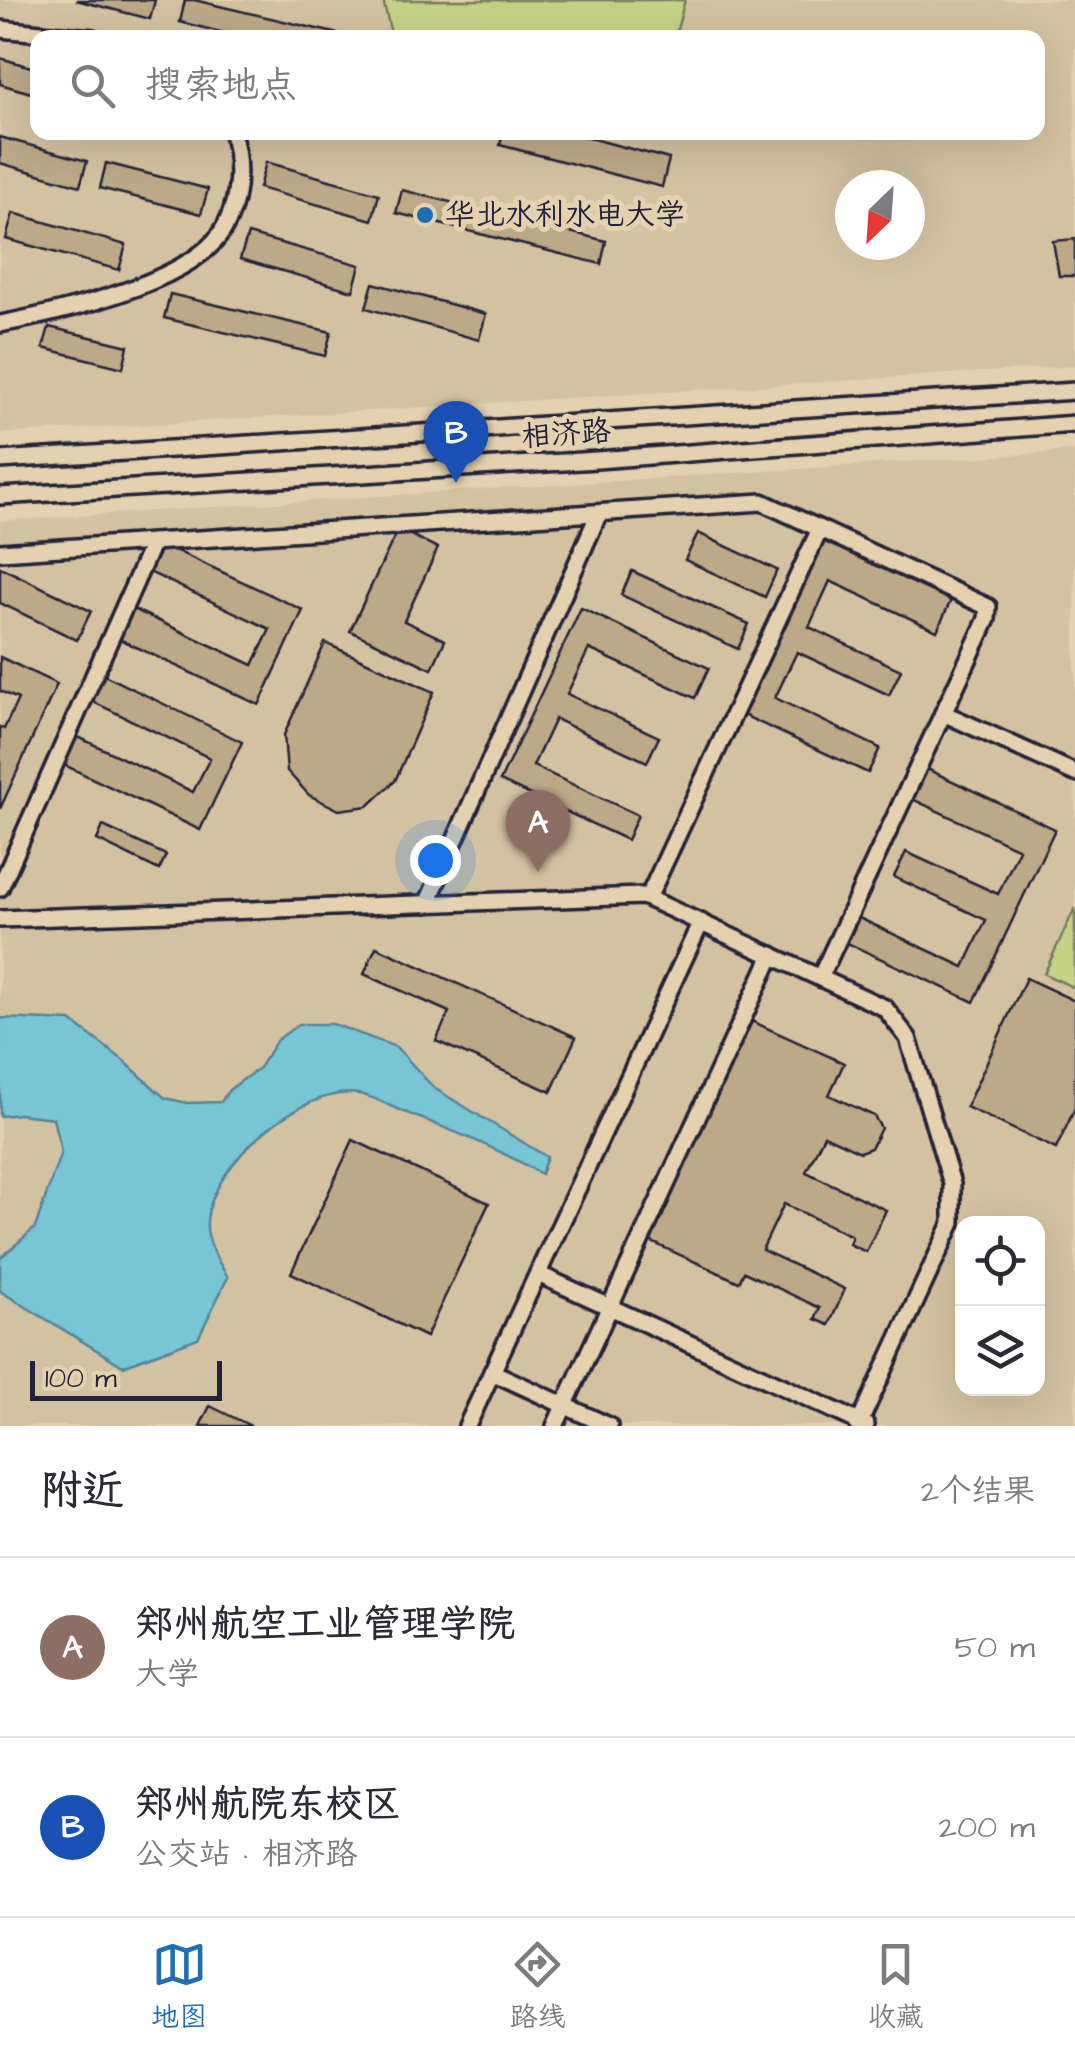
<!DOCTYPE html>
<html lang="zh">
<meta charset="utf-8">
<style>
body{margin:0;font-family:"Architects Daughter","LXGW WenKai TC",sans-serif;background:#f7f7f7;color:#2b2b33}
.controls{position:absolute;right:30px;bottom:30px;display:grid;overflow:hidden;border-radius:20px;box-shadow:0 10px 40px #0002}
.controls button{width:90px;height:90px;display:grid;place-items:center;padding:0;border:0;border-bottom:2px solid #e1e1e2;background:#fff;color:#2b2b33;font:50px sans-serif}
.compass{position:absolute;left:835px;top:170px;width:90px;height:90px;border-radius:50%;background:#fff;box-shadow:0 10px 40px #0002;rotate:205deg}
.scale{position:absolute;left:30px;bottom:25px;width:192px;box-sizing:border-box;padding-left:10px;border:5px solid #22223b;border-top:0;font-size:28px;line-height:35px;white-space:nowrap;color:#22223b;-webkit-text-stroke:8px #e3d1af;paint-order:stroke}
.you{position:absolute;left:435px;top:860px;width:35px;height:35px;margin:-25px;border:8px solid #fff;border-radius:50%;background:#1a73e8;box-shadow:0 0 0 15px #1a73e833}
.badge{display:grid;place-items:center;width:65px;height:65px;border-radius:50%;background:#1f6fb2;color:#fff;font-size:32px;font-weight:700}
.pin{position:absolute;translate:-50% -82px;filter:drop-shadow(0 2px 5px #0008)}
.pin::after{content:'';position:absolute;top:52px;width:35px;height:30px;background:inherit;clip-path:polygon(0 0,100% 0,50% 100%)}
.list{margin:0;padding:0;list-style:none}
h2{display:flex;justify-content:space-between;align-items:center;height:130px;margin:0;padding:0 40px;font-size:42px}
h2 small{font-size:32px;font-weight:400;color:#7c7c81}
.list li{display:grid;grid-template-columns:65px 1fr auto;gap:30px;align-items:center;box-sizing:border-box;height:180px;padding:0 40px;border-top:2px solid #e1e1e2}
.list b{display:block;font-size:38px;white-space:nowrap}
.list p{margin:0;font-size:32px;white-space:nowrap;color:#7c7c81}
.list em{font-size:32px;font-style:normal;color:#7c7c81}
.icon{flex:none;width:55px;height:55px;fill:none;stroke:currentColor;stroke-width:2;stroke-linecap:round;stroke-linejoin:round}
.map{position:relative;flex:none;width:1075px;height:1426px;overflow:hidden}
.search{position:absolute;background:#fff;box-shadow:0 10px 40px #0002;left:30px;right:30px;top:30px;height:110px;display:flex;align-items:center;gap:25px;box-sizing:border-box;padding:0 35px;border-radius:20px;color:#7c7c81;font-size:38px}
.sheet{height:490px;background:#fff}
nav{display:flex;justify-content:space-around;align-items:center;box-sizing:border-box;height:140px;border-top:2px solid #e1e1e2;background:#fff;font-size:28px;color:#7c7c81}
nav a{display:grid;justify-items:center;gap:5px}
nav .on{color:#1f6fb2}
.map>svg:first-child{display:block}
</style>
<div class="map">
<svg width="1075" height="1426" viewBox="0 0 1075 1426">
<rect width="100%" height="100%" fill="#e3d1af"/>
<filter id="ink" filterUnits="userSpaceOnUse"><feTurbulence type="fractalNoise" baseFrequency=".01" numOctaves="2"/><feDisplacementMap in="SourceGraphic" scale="20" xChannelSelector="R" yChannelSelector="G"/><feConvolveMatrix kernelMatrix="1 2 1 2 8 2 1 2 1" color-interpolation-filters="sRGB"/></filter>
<g filter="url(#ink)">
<g fill="#d3c2a1" fill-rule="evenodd">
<path d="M 0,0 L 1075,0 L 1075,366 L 0,434 ZM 38,38 L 1038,38 L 1038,132 L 38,132 ZM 850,185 L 910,185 L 910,245 L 850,245 Z"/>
<path d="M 1075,451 L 1075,1426 L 0,1426 L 0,521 ZM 962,1224 L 1038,1224 L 1038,1388 L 962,1388 Z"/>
</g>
<g fill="#c5d185" stroke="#747a60" stroke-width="2.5">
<path d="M 383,0 L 685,0 L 675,37 L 392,38 Z"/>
<path d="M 1075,908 L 1075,988 L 1044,974 Z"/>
</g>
<path fill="#78c6d5" stroke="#568497" stroke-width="2.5" d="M 0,1018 L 71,1021 L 123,1060 L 165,1098 L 187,1103 L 221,1102 L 229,1090 L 259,1068 L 277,1040 L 299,1024 L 333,1024 L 396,1047 L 434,1088 L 547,1157 L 541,1174 C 497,1147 450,1130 402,1111 C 389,1106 373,1096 359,1094 C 301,1085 212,1164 207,1221 C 205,1240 218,1262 228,1277 L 198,1338 L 123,1366 L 0,1291 L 0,1258 L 35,1228 L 61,1152 L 53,1118 L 19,1114 L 0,1116 Z"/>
<g fill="#bca988" stroke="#22223b" stroke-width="2.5">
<path d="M 76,0 L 155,0 L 150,19 Z"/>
<path d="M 185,0 L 194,0 L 347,36 L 245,38 L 180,22 Z"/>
<path d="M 0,58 L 38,69 L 38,95 L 0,84 Z"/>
<path d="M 489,132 L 567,132 L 669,159 L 662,187 L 500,145 L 502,136 Z"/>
<path d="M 0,137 L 87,161 L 80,186 L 0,163 Z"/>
<path d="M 266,162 L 379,194 L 372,220 L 259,188 Z"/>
<path d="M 106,163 L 208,189 L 201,214 L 100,188 Z"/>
<path d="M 402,190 L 606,241 L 601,264 L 396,213 Z"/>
<path d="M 13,213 L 126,245 L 119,270 L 6,239 Z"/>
<path d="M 248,234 L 360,265 L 353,291 L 240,259 Z"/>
<path d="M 1075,239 L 1075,276 L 1059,276 L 1053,241 Z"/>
<path d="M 373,283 L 486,314 L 479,340 L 366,308 Z"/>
<path d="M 170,294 L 331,332 L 325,356 L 164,318 Z"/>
<path d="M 49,327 L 128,346 L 123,368 L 43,348 Z"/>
<path d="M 398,529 L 438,548 L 404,621 L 445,640 L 432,669 L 350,631 Z"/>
<path d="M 698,533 L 777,570 L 765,597 L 685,560 Z"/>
<path d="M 822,540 L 951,600 L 937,631 L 830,581 L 809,627 L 901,670 L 889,695 L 797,652 L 775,698 L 880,748 L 868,773 L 741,714 Z"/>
<path d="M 162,544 L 303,610 L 259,705 L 117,638 L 131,608 L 253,665 L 270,629 L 149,572 Z"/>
<path d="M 0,567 L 91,611 L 77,640 L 0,603 Z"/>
<path d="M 632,571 L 749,624 L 738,649 L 621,595 Z"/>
<path d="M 581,608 L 709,668 L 695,698 L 589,649 L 567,694 L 659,737 L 647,762 L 555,719 L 533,766 L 638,815 L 627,840 L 500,781 Z"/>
<path d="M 325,643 L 434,692 L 395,781 L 368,806 L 339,810 L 309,795 L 287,771 L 284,735 Z"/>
<path d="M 0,657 L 57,684 L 0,809 L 0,727 L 4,729 L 18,699 L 0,691 Z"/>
<path d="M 102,674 L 242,742 L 200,830 L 60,763 L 74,735 L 193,792 L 210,758 L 89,700 Z"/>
<path d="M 927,769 L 1055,829 L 974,1002 L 847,943 L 859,918 L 964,967 L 986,920 L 894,877 L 906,852 L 998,894 L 1019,849 L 912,799 Z"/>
<path d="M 103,826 L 166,855 L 159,870 L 97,840 Z"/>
<path d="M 376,947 L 576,1037 L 551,1092 L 436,1041 L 449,1012 L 364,974 Z"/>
<path d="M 1026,978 L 1075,1001 L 1075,1108 L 1056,1149 L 966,1107 Z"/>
<path d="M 747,1019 L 844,1063 L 829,1095 L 874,1116 L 881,1128 L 871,1148 L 860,1152 L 824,1135 L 806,1172 L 886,1210 L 866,1252 L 849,1244 L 852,1236 L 784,1204 L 762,1250 L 845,1289 L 829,1325 L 815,1319 L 820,1308 L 744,1272 L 739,1282 L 645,1239 Z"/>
<path d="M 353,1140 L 489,1203 L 426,1337 L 291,1273 Z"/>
<path d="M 210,1406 L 251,1426 L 200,1426 Z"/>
</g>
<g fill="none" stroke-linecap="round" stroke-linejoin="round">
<g stroke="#22223b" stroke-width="22">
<g id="minor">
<path d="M 0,29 L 93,38"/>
<path d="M 0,324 C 58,313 183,284 219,236 C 240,207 242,166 232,132"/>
<path d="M 0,460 L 1075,391"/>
<path d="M 0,496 L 597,460 L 1075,424"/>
<path d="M 0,552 L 762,502 L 988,607 L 987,619 L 820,978"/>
<path d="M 943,713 L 1075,773"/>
<path d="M 0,888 L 153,542"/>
<path d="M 648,898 L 820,529"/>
<path d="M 427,904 L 599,513"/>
<path d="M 0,919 L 643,896 L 885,1008 L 908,1038 L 952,1184 L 952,1223 L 858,1426"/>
<path d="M 538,1274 L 866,1425"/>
<path d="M 492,1372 L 609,1426"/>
<path d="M 467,1426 L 701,922"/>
<path d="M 555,1426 L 772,955"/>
</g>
</g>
<use href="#minor" stroke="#e3d1af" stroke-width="15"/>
</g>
</g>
<circle fill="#1f6fb2" stroke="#e3d1af" stroke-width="4" cx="425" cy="215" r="10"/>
<g text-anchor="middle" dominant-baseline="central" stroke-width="10" stroke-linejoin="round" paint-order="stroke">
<g font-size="30" fill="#22223b" stroke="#e3d1af" text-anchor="start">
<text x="445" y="215">华北水利水电大学</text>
</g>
<g font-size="30" fill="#22223b" stroke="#e3d1af">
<text transform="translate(566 434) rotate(-4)">相济路</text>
</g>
</g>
</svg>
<div class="controls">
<button><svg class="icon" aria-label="locate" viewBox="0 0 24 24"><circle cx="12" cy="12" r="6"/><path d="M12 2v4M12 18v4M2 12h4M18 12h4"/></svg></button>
<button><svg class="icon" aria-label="layers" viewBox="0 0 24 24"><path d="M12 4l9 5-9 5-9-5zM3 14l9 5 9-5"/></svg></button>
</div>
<svg class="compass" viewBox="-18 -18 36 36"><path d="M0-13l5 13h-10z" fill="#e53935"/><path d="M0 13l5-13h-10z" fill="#7c7c81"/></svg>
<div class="scale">100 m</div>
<div class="you"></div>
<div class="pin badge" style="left:538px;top:872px;background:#8d6e63">A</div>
<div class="pin badge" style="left:456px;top:483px;background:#1a4fb4">B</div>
<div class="search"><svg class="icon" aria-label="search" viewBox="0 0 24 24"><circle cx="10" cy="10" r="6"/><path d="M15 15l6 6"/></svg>搜索地点</div>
</div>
<section class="sheet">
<h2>附近<small>2个结果</small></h2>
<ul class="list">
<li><span class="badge" style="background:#8d6e63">A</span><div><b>郑州航空工业管理学院</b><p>大学</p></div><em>50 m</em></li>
<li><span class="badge" style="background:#1a4fb4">B</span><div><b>郑州航院东校区</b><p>公交站 · 相济路</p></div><em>200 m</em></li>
</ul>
</section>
<nav>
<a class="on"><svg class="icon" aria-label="map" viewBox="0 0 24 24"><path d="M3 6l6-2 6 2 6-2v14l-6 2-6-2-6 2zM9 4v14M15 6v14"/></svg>地图</a>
<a><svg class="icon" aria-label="directions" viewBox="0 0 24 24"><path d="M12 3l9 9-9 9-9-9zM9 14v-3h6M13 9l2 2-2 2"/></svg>路线</a>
<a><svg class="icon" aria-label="saved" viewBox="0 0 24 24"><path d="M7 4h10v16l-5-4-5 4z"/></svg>收藏</a>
</nav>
